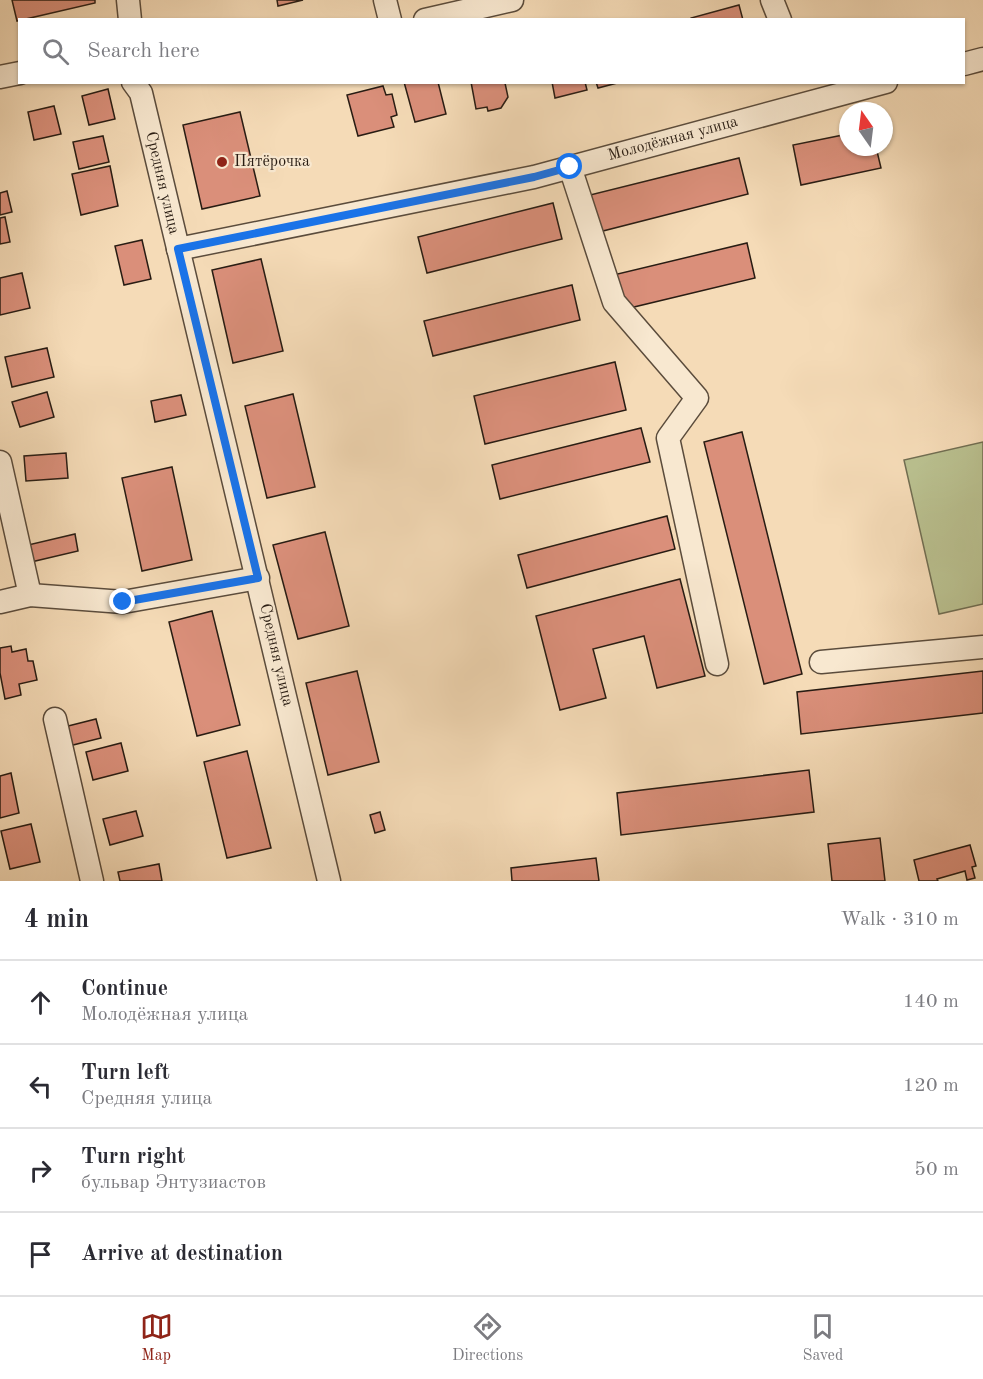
<!DOCTYPE html>
<meta charset="utf-8">
<style>
body{margin:0;font-family:"Old Standard TT",serif;background:#f2f2f3;color:#2b2b33}
.compass{position:absolute;left:839px;top:102px;width:54px;height:54px;border-radius:50%;background:#fff;box-shadow:0 2px 4px #0004;rotate:346deg}
.stop{position:absolute;width:18px;height:18px;margin:-14px;border:4px solid #1a73e8;border-radius:50%;background:#fff}
.stop.end{background:#1a73e8;border-color:#fff;box-shadow:0 2px 6px #0008}
.list{margin:0;padding:0;list-style:none}
h2{display:flex;justify-content:space-between;align-items:center;height:78px;margin:0;padding:0 24px;font-size:26px}
h2 small{font-size:20px;font-weight:400;color:#7c7c81}
.list li{display:grid;grid-template-columns:39px 1fr auto;gap:18px;align-items:center;box-sizing:border-box;height:84px;padding:0 24px;border-top:2px solid #e1e1e2}
.list b{display:block;font-size:22px;white-space:nowrap}
.list p{margin:0;font-size:20px;white-space:nowrap;color:#7c7c81}
.list em{font-size:20px;font-style:normal;color:#7c7c81}
.icon{flex:none;width:33px;height:33px;fill:none;stroke:currentColor;stroke-width:2;stroke-linecap:round;stroke-linejoin:round}
.map{position:relative;flex:none;width:983px;height:881px;overflow:hidden}
.search{position:absolute;background:#fff;box-shadow:0 2px 4px #0004;left:18px;right:18px;top:18px;height:66px;display:flex;align-items:center;gap:15px;box-sizing:border-box;padding:0 21px;border-radius:0px;color:#7c7c81;font-size:22px}
.sheet{height:414px;background:#fff}
nav{display:flex;justify-content:space-around;align-items:center;box-sizing:border-box;height:84px;border-top:2px solid #e1e1e2;background:#fff;font-size:16px;color:#7c7c81}
nav a{display:grid;justify-items:center;gap:3px}
nav .on{color:#8f2418}
.map>svg:first-child{display:block}
</style>
<div class="map">
<svg width="983" height="881" viewBox="0 0 983 881">
<rect width="100%" height="100%" fill="#f5dbb7"/>
<filter id="stains"><feTurbulence type="fractalNoise" baseFrequency=".00333" numOctaves="4"/><feColorMatrix values="0 0 0 0 .2 0 0 0 0 .09 0 0 0 0 .02 0 0 0 .5 -.17"/></filter>
<radialGradient id="worn" r=".72"><stop offset=".6" stop-color="#630" stop-opacity="0"/><stop offset="1" stop-color="#630" stop-opacity=".3"/></radialGradient>
<path fill="#bac190" stroke="#716e52" stroke-width="1.5" d="M 983,442 L 983,604 L 939,614 L 904,460 Z"/>
<g fill="#da8f7a" stroke="#281c13" stroke-width="1.5">
<path d="M 12,0 L 95,0 L 95,3 L 17,21 Z"/>
<path d="M 277,0 L 303,0 L 278,6 Z"/>
<path d="M 739,5 L 743,20 L 691,20 L 691,18 Z"/>
<path d="M 404,82 L 438,82 L 446,114 L 415,122 Z"/>
<path d="M 471,82 L 505,83 L 508,97 L 501,108 L 488,111 L 487,107 L 476,109 Z"/>
<path d="M 552,82 L 585,82 L 587,90 L 555,98 Z"/>
<path d="M 596,82 L 621,82 L 598,88 Z"/>
<path d="M 383,86 L 386,95 L 392,94 L 397,115 L 391,117 L 394,127 L 358,136 L 347,95 Z"/>
<path d="M 108,89 L 115,119 L 89,125 L 82,96 Z"/>
<path d="M 54,106 L 61,134 L 34,140 L 28,112 Z"/>
<path d="M 240,112 L 260,196 L 202,209 L 183,125 Z"/>
<path d="M 848,134 L 848,147 L 876,147 L 881,168 L 801,185 L 793,145 Z"/>
<path d="M 103,136 L 109,162 L 79,169 L 73,142 Z"/>
<path d="M 739,158 L 748,194 L 595,233 L 586,196 Z"/>
<path d="M 110,166 L 118,206 L 81,215 L 72,174 Z"/>
<path d="M 7,191 L 12,212 L 0,215 L 0,193 Z"/>
<path d="M 553,203 L 562,239 L 427,273 L 418,237 Z"/>
<path d="M 5,217 L 10,242 L 0,244 L 0,218 Z"/>
<path d="M 142,240 L 151,279 L 124,285 L 115,246 Z"/>
<path d="M 747,243 L 755,278 L 613,312 L 605,277 Z"/>
<path d="M 261,259 L 283,351 L 233,363 L 212,270 Z"/>
<path d="M 22,273 L 30,308 L 0,315 L 0,278 Z"/>
<path d="M 572,285 L 580,320 L 433,356 L 424,321 Z"/>
<path d="M 47,348 L 54,377 L 12,387 L 5,357 Z"/>
<path d="M 615,362 L 626,410 L 485,444 L 474,396 Z"/>
<path d="M 47,392 L 54,417 L 20,427 L 12,402 Z"/>
<path d="M 293,394 L 315,487 L 267,498 L 245,406 Z"/>
<path d="M 181,395 L 186,415 L 155,422 L 151,401 Z"/>
<path d="M 641,428 L 650,462 L 500,499 L 492,465 Z"/>
<path d="M 742,432 L 802,674 L 764,684 L 704,442 Z"/>
<path d="M 66,453 L 68,478 L 26,481 L 24,456 Z"/>
<path d="M 172,467 L 192,560 L 142,571 L 122,478 Z"/>
<path d="M 667,516 L 675,549 L 527,588 L 518,555 Z"/>
<path d="M 325,532 L 349,626 L 298,639 L 273,545 Z"/>
<path d="M 75,534 L 78,551 L 31,562 L 28,545 Z"/>
<path d="M 680,579 L 705,676 L 657,688 L 644,636 L 593,649 L 606,698 L 560,710 L 536,616 Z"/>
<path d="M 212,611 L 240,725 L 197,736 L 169,622 Z"/>
<path d="M 11,646 L 12,652 L 26,649 L 28,661 L 33,661 L 37,680 L 19,684 L 21,695 L 5,699 L 0,673 L 0,648 Z"/>
<path d="M 357,671 L 379,762 L 328,775 L 306,683 Z"/>
<path d="M 983,671 L 983,713 L 801,734 L 797,692 Z"/>
<path d="M 96,719 L 101,738 L 69,746 L 64,727 Z"/>
<path d="M 121,743 L 128,771 L 93,780 L 86,752 Z"/>
<path d="M 247,751 L 271,848 L 227,858 L 204,762 Z"/>
<path d="M 809,770 L 814,812 L 621,835 L 617,793 Z"/>
<path d="M 11,773 L 19,813 L 0,818 L 0,776 Z"/>
<path d="M 136,811 L 143,836 L 110,845 L 103,819 Z"/>
<path d="M 380,812 L 385,830 L 375,833 L 370,815 Z"/>
<path d="M 31,824 L 40,862 L 10,869 L 1,831 Z"/>
<path d="M 880,838 L 885,881 L 832,881 L 828,844 Z"/>
<path d="M 970,845 L 976,866 L 972,867 L 975,878 L 967,880 L 965,871 L 937,879 L 938,881 L 919,881 L 914,860 Z"/>
<path d="M 596,858 L 599,881 L 512,881 L 511,868 Z"/>
<path d="M 159,864 L 162,881 L 120,881 L 118,872 Z"/>
</g>
<g fill="none" stroke-linecap="round" stroke-linejoin="round">
<g stroke="#5b4c3c" stroke-width="25">
<g id="minor">
<path d="M 128,0 L 130,20"/>
<path d="M 385,0 L 390,20"/>
<path d="M 772,0 L 780,20"/>
<path d="M 425,20 L 512,0"/>
<path d="M 964,64 L 983,59"/>
<path d="M 0,77 L 20,73"/>
<path d="M 133,82 L 141,93 L 329,881"/>
<path d="M 570,167 L 614,302 L 697,398 L 668,438 L 717,664"/>
<path d="M 178,249 L 534,177 L 886,82"/>
<path d="M 0,462 L 30,595"/>
<path d="M 0,602 L 30,595 L 123,602 L 258,578"/>
<path d="M 821,662 L 983,647"/>
<path d="M 55,719 L 92,881"/>
</g>
</g>
<use href="#minor" stroke="#f8e8d0" stroke-width="22"/>
</g>
<g fill="none" stroke-linecap="round" stroke-linejoin="round">
<path stroke="#1a73e8" stroke-width="8" d="M 123,602 L 258,578 L 178,249 L 534,177 L 570,167"/>
</g>
<circle fill="#8f2418" stroke="#f8e8d0" stroke-width="2" cx="222" cy="162" r="6"/>
<g text-anchor="middle" dominant-baseline="central" stroke-width="4.5" stroke-linejoin="round" paint-order="stroke">
<g font-size="16" fill="#281c13" stroke="#f8e8d0">
<text transform="translate(673 139) rotate(-15)">Молодёжная улица</text>
<text transform="translate(162 183) rotate(77)">Средняя улица</text>
<text transform="translate(276 655) rotate(77)">Средняя улица</text>
</g>
<g font-size="16" fill="#281c13" stroke="#f8e8d0" text-anchor="start">
<text x="234" y="162">Пятёрочка</text>
</g>
</g>
<rect width="100%" height="100%" filter="url(#stains)"/>
<rect width="100%" height="100%" fill="url(#worn)"/>
</svg>
<svg class="compass" viewBox="-18 -18 36 36"><path d="M0-13l5 13h-10z" fill="#e53935"/><path d="M0 13l5-13h-10z" fill="#7c7c81"/></svg>
<div class="stop" style="left:570px;top:167px"></div>
<div class="stop end" style="left:123px;top:602px"></div>
<div class="search"><svg class="icon" aria-label="search" viewBox="0 0 24 24"><circle cx="10" cy="10" r="6"/><path d="M15 15l6 6"/></svg>Search here</div>
</div>
<section class="sheet">
<h2>4 min<small>Walk · 310 m</small></h2>
<ul class="list">
<li><svg class="icon" aria-label="ahead" viewBox="0 0 24 24"><path d="M12 20V5M6 11l6-6 6 6"/></svg><div><b>Continue</b><p>Молодёжная улица</p></div><em>140 m</em></li>
<li><svg class="icon" aria-label="left" viewBox="0 0 24 24"><path d="M17 20v-9H6M10 6l-5 5 5 5"/></svg><div><b>Turn left</b><p>Средняя улица</p></div><em>120 m</em></li>
<li><svg class="icon" aria-label="right" viewBox="0 0 24 24"><path d="M7 20v-9h11M14 6l5 5-5 5"/></svg><div><b>Turn right</b><p>бульвар Энтузиастов</p></div><em>50 m</em></li>
<li><svg class="icon" aria-label="arrive" viewBox="0 0 24 24"><path d="M6 21V4h12l-3 4 3 4H6"/></svg><div><b>Arrive at destination</b></div></li>
</ul>
</section>
<nav>
<a class="on"><svg class="icon" aria-label="map" viewBox="0 0 24 24"><path d="M3 6l6-2 6 2 6-2v14l-6 2-6-2-6 2zM9 4v14M15 6v14"/></svg>Map</a>
<a><svg class="icon" aria-label="directions" viewBox="0 0 24 24"><path d="M12 3l9 9-9 9-9-9zM9 14v-3h6M13 9l2 2-2 2"/></svg>Directions</a>
<a><svg class="icon" aria-label="saved" viewBox="0 0 24 24"><path d="M7 4h10v16l-5-4-5 4z"/></svg>Saved</a>
</nav>
